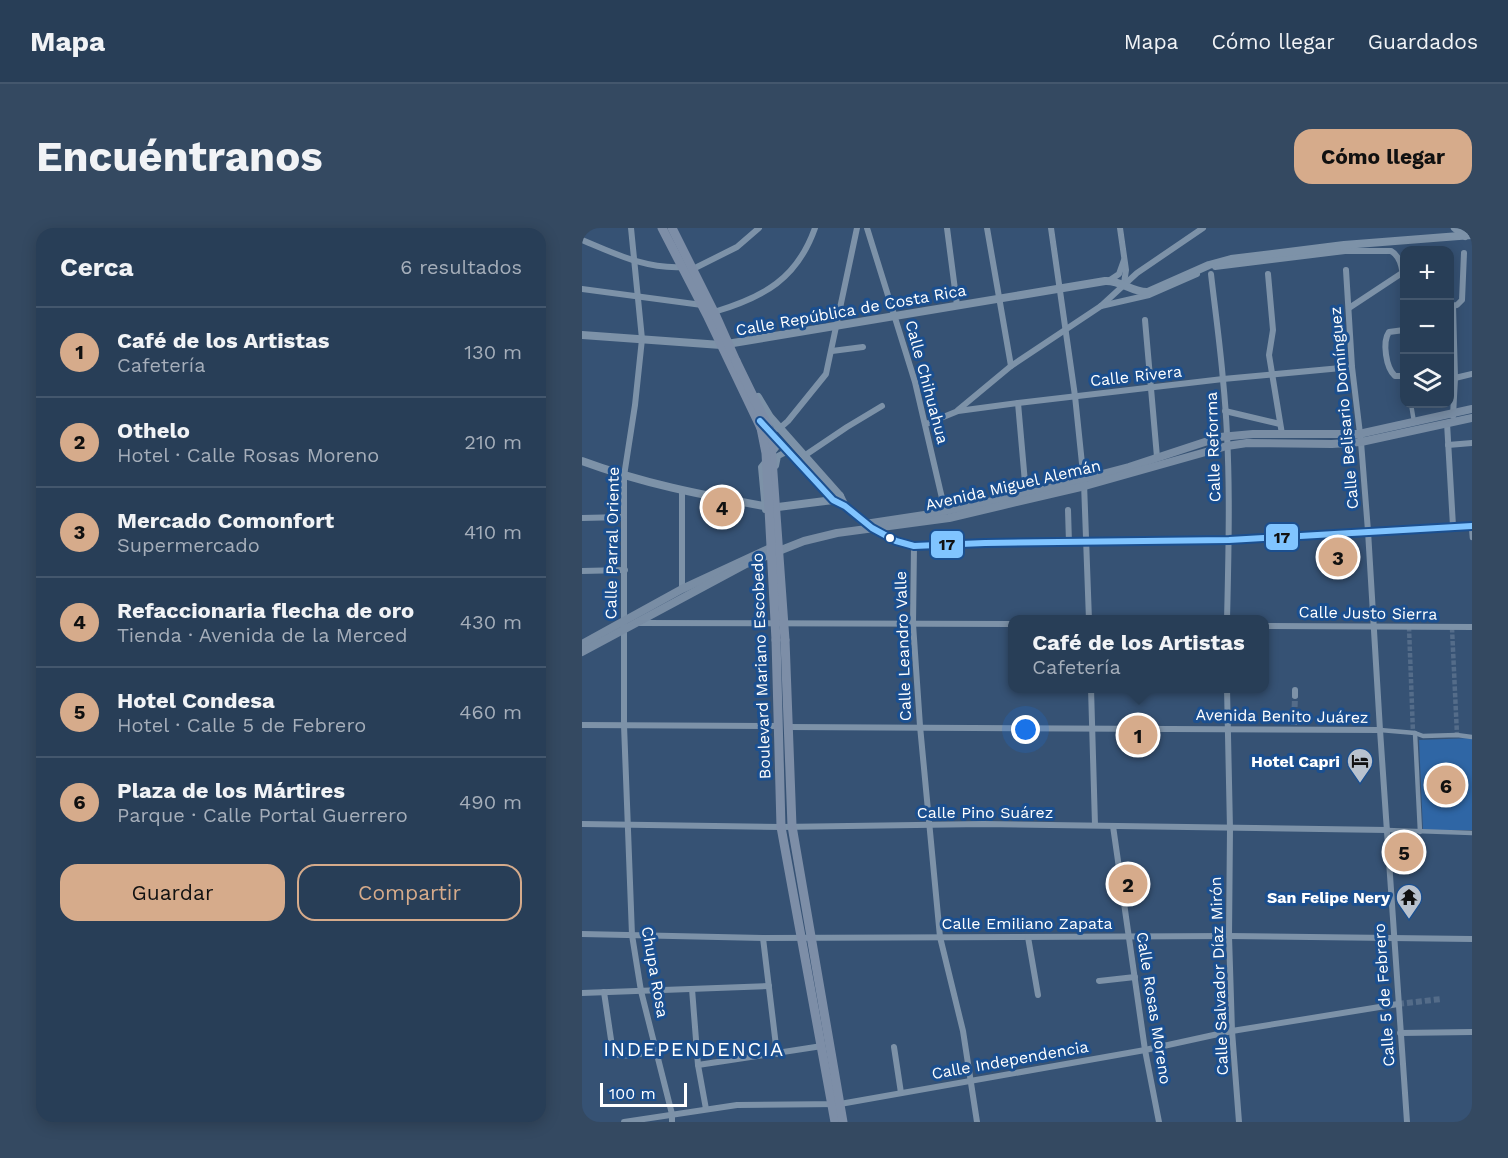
<!DOCTYPE html>
<html lang="es">
<meta charset="utf-8">
<style>
body{margin:0;font-family:"Work Sans",sans-serif;background:#344961;color:#f1f3f6}
.controls{position:absolute;right:18px;top:18px;display:grid;overflow:hidden;border-radius:12px;box-shadow:0 3px 15px #0003}
.controls button{width:54px;height:54px;display:grid;place-items:center;padding:0;border:0;border-bottom:2px solid #44576d;background:#283e57;color:#f1f3f6;font:30px sans-serif}
.scale{position:absolute;left:18px;bottom:15px;width:87px;box-sizing:border-box;padding-left:6px;border:3px solid #fff;border-top:0;font-size:16px;line-height:21px;white-space:nowrap;color:#fff;-webkit-text-stroke:4px #1b4f8f;paint-order:stroke}
.you{position:absolute;left:444px;top:502px;width:21px;height:21px;margin:-15px;border:4px solid #fff;border-radius:50%;background:#1a73e8;box-shadow:0 0 0 9px #1a73e833}
.badge{display:grid;place-items:center;width:39px;height:39px;border-radius:50%;background:#d6ab8b;color:#111;font-size:20px;font-weight:700}
.pin{position:absolute;translate:-50% -50%;border:3px solid #fff;box-shadow:0 2px 6px #0006}
.popup{position:absolute;left:426px;top:387px;width:261px;height:78px;box-sizing:border-box;display:grid;place-content:center;border-radius:12px;background:#283e57;filter:drop-shadow(0 2px 4px #0005);font-size:20px;white-space:nowrap;color:#a5aeba}
.popup b{font-size:22px;color:#f1f3f6}
.popup::after{content:'';position:absolute;left:50%;top:100%;margin-left:-12px;border:12px solid transparent;border-top-color:#283e57}
.list{margin:0;padding:0;list-style:none}
h2{display:flex;justify-content:space-between;align-items:center;height:78px;margin:0;padding:0 24px;font-size:26px}
h2 small{font-size:20px;font-weight:400;color:#a5aeba}
.list li{display:grid;grid-template-columns:39px 1fr auto;gap:18px;align-items:center;box-sizing:border-box;height:90px;padding:0 24px;border-top:2px solid #44576d}
.list b{display:block;font-size:22px;white-space:nowrap}
.list p{margin:0;font-size:20px;white-space:nowrap;color:#a5aeba}
.list em{font-size:20px;font-style:normal;color:#a5aeba}
.actions{display:flex;gap:12px;padding:18px 24px}
.actions a{flex:1;padding:14px 0;border:2px solid #d6ab8b;border-radius:18px;text-align:center;font-size:21px;color:#d6ab8b}
.actions .main{background:#d6ab8b;color:#111}
.icon{flex:none;width:33px;height:33px;fill:none;stroke:currentColor;stroke-width:2;stroke-linecap:round;stroke-linejoin:round}
.map{position:relative;flex:none;width:890px;height:894px;overflow:hidden;border-radius:18px}
header{display:flex;align-items:center;gap:36px;box-sizing:border-box;height:84px;padding:0 30px;background:#283e57;border-bottom:2px solid #44576d}
header strong{font-size:28px}
nav{display:flex;gap:33px;margin-inline-start:auto;font-size:21px}
.intro{display:flex;align-items:center;justify-content:space-between;box-sizing:border-box;height:144px;padding:0 36px}
h1{margin:0;font-size:42px}
.button{padding:15px 27px;border-radius:18px;background:#d6ab8b;color:#111;font-size:21px;font-weight:700}
main{display:flex;gap:36px;padding:0 36px}
aside{flex:1;background:#283e57;border-radius:18px;box-shadow:0 3px 15px #0003}
.map>svg:first-child{display:block}
</style>
<header>
<strong>Mapa</strong>
<nav><a>Mapa</a><a>Cómo llegar</a><a>Guardados</a></nav>
</header>
<div class="intro"><h1>Encuéntranos</h1><a class="button">Cómo llegar</a></div>
<main>
<aside>
<h2>Cerca<small>6 resultados</small></h2>
<ul class="list">
<li><span class="badge">1</span><div><b>Café de los Artistas</b><p>Cafetería</p></div><em>130 m</em></li>
<li><span class="badge">2</span><div><b>Othelo</b><p>Hotel · Calle Rosas Moreno</p></div><em>210 m</em></li>
<li><span class="badge">3</span><div><b>Mercado Comonfort</b><p>Supermercado</p></div><em>410 m</em></li>
<li><span class="badge">4</span><div><b>Refaccionaria flecha de oro</b><p>Tienda · Avenida de la Merced</p></div><em>430 m</em></li>
<li><span class="badge">5</span><div><b>Hotel Condesa</b><p>Hotel · Calle 5 de Febrero</p></div><em>460 m</em></li>
<li><span class="badge">6</span><div><b>Plaza de los Mártires</b><p>Parque · Calle Portal Guerrero</p></div><em>490 m</em></li>
</ul>
<div class="actions"><a class="main">Guardar</a><a>Compartir</a></div>
</aside>
<div class="map">
<svg width="890" height="894" viewBox="0 0 890 894">
<rect width="100%" height="100%" fill="#365274"/>
<path fill="#2f66a5" d="M 890,510 L 890,602 L 841,602 L 837,512 Z"/>
<g fill="none" stroke-linecap="round" stroke-linejoin="round">
<g stroke="#546c89" stroke-width="4.5" stroke-dasharray="4.5 2" stroke-linecap="butt">
<path d="M 827,399 L 831,505"/>
<path d="M 870,400 L 875,507"/>
</g>
<g stroke="#546c89" stroke-width="6" stroke-dasharray="6 3" stroke-linecap="butt">
<path d="M 712,497 L 713,468"/>
<path d="M 816,776 L 859,771"/>
</g>
<g stroke="#7d92a8" stroke-width="4.5">
<path d="M 829,176 L 832,194"/>
<path d="M 889,298 L 890,310"/>
<path d="M 798,502 L 833,505 L 841,508 L 875,507 L 890,509"/>
<path d="M 833,505 L 838,604"/>
<path d="M 805,602 L 890,605"/>
</g>
<g stroke="#7d92a8" stroke-width="6">
<path d="M 49,0 L 60,111 L 53,177 L 42,248 L 42,497 L 50,707 L 59,763 L 90,886 L 90,894"/>
<path d="M 285,0 L 333,154 L 363,283"/>
<path d="M 365,0 L 375,77"/>
<path d="M 405,0 L 429,138"/>
<path d="M 469,0 L 493,168 L 502,255 L 507,392"/>
<path d="M 538,0 L 544,42 L 542,55"/>
<path d="M 0,12 C 34,26 63,41 101,39"/>
<path d="M 633,39 L 763,23 L 809,23 C 822,30 821,51 822,65"/>
<path d="M 111,41 L 155,19 L 177,0"/>
<path d="M 764,42 L 770,139 L 779,214 L 786,303 L 798,502 L 825,894"/>
<path d="M 629,46 C 633,81 638,116 641,152 C 649,231 647,312 645,392"/>
<path d="M 686,46 L 691,102 L 687,127 L 700,206"/>
<path d="M 528,52 L 537,46 L 542,32"/>
<path d="M 0,61 L 120,77"/>
<path d="M 519,78 L 567,67 L 615,46"/>
<path d="M 868,78 L 875,77 L 880,72 L 882,25"/>
<path d="M 871,78 L 873,150 L 871,188"/>
<path d="M 767,80 L 820,45"/>
<path d="M 132,84 C 182,69 215,51 233,0"/>
<path d="M 563,92 L 575,229"/>
<path d="M 822,102 L 807,104 C 800,114 804,140 813,148 L 822,148"/>
<path d="M 250,123 L 281,119"/>
<path d="M 873,150 L 890,146"/>
<path d="M 436,175 L 444,266"/>
<path d="M 376,182 L 429,138 L 519,78 L 555,45 L 621,0"/>
<path d="M 643,183 L 698,196"/>
<path d="M 865,195 L 871,298"/>
<path d="M 344,196 L 376,183 L 436,175 L 641,151 L 770,139"/>
<path d="M 194,201 L 198,200 L 206,193 L 244,146 L 275,0"/>
<path d="M 866,217 L 890,215"/>
<path d="M 222,228 L 265,199 L 300,178"/>
<path d="M 194,238 L 196,228 L 206,223"/>
<path d="M 100,262 L 100,361"/>
<path d="M 183,282 L 179,239 L 198,215"/>
<path d="M 486,282 L 487,315"/>
<path d="M 0,290 L 42,289"/>
<path d="M 290,301 L 314,313 L 332,318 L 403,315 L 647,312 L 890,298"/>
<path d="M 332,318 L 331,396 L 338,498 L 358,709 L 381,803 L 395,894"/>
<path d="M 0,343 L 43,342"/>
<path d="M 56,395 L 430,396"/>
<path d="M 682,398 L 890,399"/>
<path d="M 509,460 L 513,597"/>
<path d="M 645,460 L 648,601 L 647,708 L 650,803 L 657,894"/>
<path d="M 713,468 L 713,462"/>
<path d="M 0,497 L 197,498"/>
<path d="M 206,499 L 798,502"/>
<path d="M 0,596 L 199,599 L 401,596 L 805,602"/>
<path d="M 531,598 L 563,822 L 577,894"/>
<path d="M 0,706 L 181,710 L 647,708 L 890,711"/>
<path d="M 446,709 L 456,767"/>
<path d="M 181,710 L 195,826"/>
<path d="M 517,753 L 553,749"/>
<path d="M 110,761 L 116,837 L 124,881"/>
<path d="M 22,764 L 31,825 C 42,831 62,825 75,823"/>
<path d="M 0,765 L 187,758"/>
<path d="M 818,805 L 890,804"/>
<path d="M 312,819 L 319,865"/>
<path d="M 116,837 L 240,818"/>
<path d="M 42,894 L 155,877 L 258,876 L 563,822 L 650,803 L 816,776"/>
</g>
<g stroke="#7d92a8" stroke-width="8">
<path d="M 873,0 L 883,8"/>
<path d="M 0,107 L 139,117 L 523,53 C 539,52 551,65 566,64 L 627,37 L 649,31 L 762,17 L 890,7"/>
<path d="M 176,169 L 188,189 L 258,268 L 263,278"/>
<path d="M 187,203 L 251,272 L 263,278 L 286,298"/>
<path d="M 0,233 C 59,255 120,267 182,278 L 196,279 L 251,272 L 258,268"/>
</g>
<g stroke="#798da4" stroke-width="8">
<path d="M 283,296 L 349,286 L 444,266 L 547,239 L 638,209 L 671,206 L 777,206 L 890,181"/>
<path d="M 0,416 L 100,361 L 195,317"/>
<path d="M 0,424 L 164,336 L 222,313 L 255,305 L 367,290 L 503,258 L 645,218 L 665,215 L 750,216 L 779,214 L 890,190"/>
</g>
<g stroke="#7d8ea7" stroke-width="9">
<path d="M 80,0 L 126,89 L 179,200"/>
<path d="M 90,0 L 134,88 L 154,133"/>
<path d="M 194,412 L 199,599 L 253,894"/>
<path d="M 203,412 L 210,598 L 261,894"/>
</g>
<g stroke="#7d8ea7" stroke-width="9">
<path d="M 154,133 L 188,203 L 203,412"/>
<path d="M 179,200 L 184,225 L 194,412"/>
</g>
<g stroke="#1b4f8f" stroke-width="10">
<path id="bus-1" d="M 178,193 L 251,272 L 263,278 L 290,300 L 314,313 L 332,318 L 403,315 L 647,312 L 890,298"/>
</g>
<use href="#bus-1" stroke="#80c4ff" stroke-width="6"/>
</g>
<defs>
<g id="hotel-pin" transform="scale(1.35)"><path d="M0 17L-7.5 6A9.5 9.5 0 1 1 7.5 6Z" fill="#b9c2ce" stroke="#1b4f8f"/><path d="M-6-4.5h1.5V1H6V5H4.5V3h-9V5H-6ZM-4 0a1.8 1.8 0 1 1 3.6 0ZM.5 0V-2.5h3Q6-2.5 6 0Z" fill="#111"/></g>
<g id="temple-pin" transform="scale(1.35)"><path d="M0 17L-7.5 6A9.5 9.5 0 1 1 7.5 6Z" fill="#b9c2ce" stroke="#1b4f8f"/><path d="M0-6L5-2H3V0L6.5 2.5H4V6H1.5V3h-3V6H-4V2.5H-6.5L-3 0V-2H-5Z" fill="#111"/></g>
</defs>
<g fill-rule="evenodd">
<use href="#hotel-pin" x="778" y="533"/>
<use href="#temple-pin" x="827" y="669"/>
</g>
<circle fill="#fff" stroke="#1b4f8f" stroke-width="2" cx="308" cy="310" r="5"/>
<g text-anchor="middle" dominant-baseline="central" stroke-width="6" stroke-linejoin="round" paint-order="stroke">
<g font-size="16" fill="#fff" stroke="#1b4f8f">
<text transform="translate(269 82) rotate(-10)">Calle República de Costa Rica</text>
<text transform="translate(554 148) rotate(-6)">Calle Rivera</text>
<text transform="translate(345 154) rotate(75)">Calle Chihuahua</text>
<text transform="translate(762 180) rotate(-95)">Calle Belisario Domínguez</text>
<text transform="translate(631 219) rotate(-92)">Calle Reforma</text>
<text transform="translate(431 257) rotate(-13)">Avenida Miguel Alemán</text>
<text transform="translate(30 315) rotate(-89)">Calle Parral Oriente</text>
<text transform="translate(786 385) rotate(1)">Calle Justo Sierra</text>
<text transform="translate(321 418) rotate(-92)">Calle Leandro Valle</text>
<text transform="translate(179 438) rotate(-92)">Boulevard Mariano Escobedo</text>
<text transform="translate(700 488) rotate(1)">Avenida Benito Juárez</text>
<text x="403" y="584">Calle Pino Suárez</text>
<text x="445" y="695">Calle Emiliano Zapata</text>
<text transform="translate(73 744) rotate(80)">Chupa Rosa</text>
<text transform="translate(637 748) rotate(-92)">Calle Salvador Díaz Mirón</text>
<text transform="translate(802 767) rotate(-94)">Calle 5 de Febrero</text>
<text transform="translate(572 780) rotate(81)">Calle Rosas Moreno</text>
<text transform="translate(428 832) rotate(-10)">Calle Independencia</text>
</g>
<g font-size="16" font-weight="bold" fill="#fff" stroke="#1b4f8f" text-anchor="end">
<text x="758" y="533">Hotel Capri</text>
<text x="808" y="669">San Felipe Nery</text>
</g>
<g font-size="20" letter-spacing="1.5" fill="#fff" stroke="#1b4f8f">
<text x="112" y="821">INDEPENDENCIA</text>
</g>
</g>
<g stroke="#1b4f8f" stroke-width="2">
<rect x="683" y="295" width="34" height="28" rx="6" fill="#80c4ff"/>
<rect x="348" y="302" width="34" height="29" rx="6" fill="#80c4ff"/>
</g>
<g font-size="16" text-anchor="middle" font-weight="bold" fill="#111">
<text x="700" y="315">17</text>
<text x="365" y="322">17</text>
</g>
</svg>
<div class="controls">
<button>+</button>
<button>−</button>
<button><svg class="icon" aria-label="layers" viewBox="0 0 24 24"><path d="M12 4l9 5-9 5-9-5zM3 14l9 5 9-5"/></svg></button>
</div>
<div class="scale">100 m</div>
<div class="you"></div>
<div class="pin badge" style="left:556px;top:507px">1</div>
<div class="popup"><b>Café de los Artistas</b>Cafetería</div>
<div class="pin badge" style="left:546px;top:656px">2</div>
<div class="pin badge" style="left:756px;top:329px">3</div>
<div class="pin badge" style="left:140px;top:279px">4</div>
<div class="pin badge" style="left:822px;top:624px">5</div>
<div class="pin badge" style="left:864px;top:557px">6</div>
</div>
</main>
